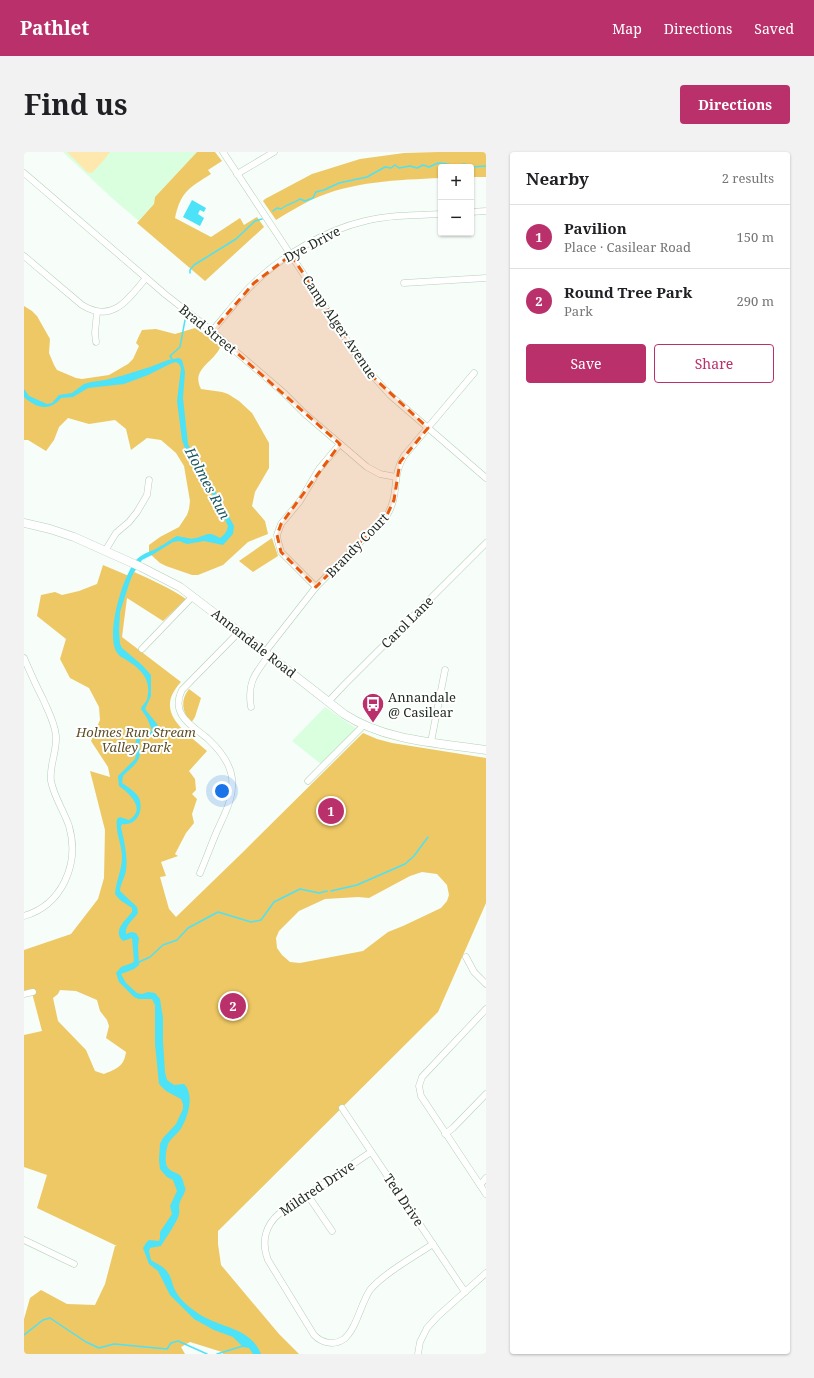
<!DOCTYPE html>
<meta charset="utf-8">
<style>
body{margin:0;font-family:"Noto Serif",serif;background:#f2f2f2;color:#202124}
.controls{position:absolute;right:12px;top:12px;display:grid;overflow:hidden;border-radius:4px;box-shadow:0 1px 3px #0004}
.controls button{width:36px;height:36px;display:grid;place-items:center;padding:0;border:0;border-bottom:1px solid #e0e0e0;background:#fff;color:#202124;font:20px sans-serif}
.you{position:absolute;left:198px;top:639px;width:14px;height:14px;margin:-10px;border:3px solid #fff;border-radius:50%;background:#1a73e8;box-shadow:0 0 0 6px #1a73e833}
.badge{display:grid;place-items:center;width:26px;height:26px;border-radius:50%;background:#ba306b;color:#fff;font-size:13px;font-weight:700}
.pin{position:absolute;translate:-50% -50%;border:2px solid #fff;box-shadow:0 1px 4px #0006}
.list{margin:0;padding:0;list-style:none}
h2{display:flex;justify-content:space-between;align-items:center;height:52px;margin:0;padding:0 16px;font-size:17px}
h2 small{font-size:13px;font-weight:400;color:#757577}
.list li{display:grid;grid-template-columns:26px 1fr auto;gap:12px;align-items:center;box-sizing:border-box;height:64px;padding:0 16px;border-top:1px solid #e0e0e0}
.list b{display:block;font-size:15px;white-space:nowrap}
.list p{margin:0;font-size:13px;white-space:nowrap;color:#757577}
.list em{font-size:13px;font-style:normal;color:#757577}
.actions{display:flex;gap:8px;padding:12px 16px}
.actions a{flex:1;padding:9px 0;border:1px solid #ba306b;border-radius:4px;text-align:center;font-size:14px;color:#ba306b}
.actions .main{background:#ba306b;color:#fff}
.map{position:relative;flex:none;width:462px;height:1202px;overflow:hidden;border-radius:4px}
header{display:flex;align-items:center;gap:24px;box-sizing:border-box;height:56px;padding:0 20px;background:#ba306b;color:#fff}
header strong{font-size:19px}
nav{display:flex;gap:22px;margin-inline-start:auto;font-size:14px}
.intro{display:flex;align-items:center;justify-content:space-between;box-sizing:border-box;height:96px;padding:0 24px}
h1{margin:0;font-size:28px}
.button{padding:10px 18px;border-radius:4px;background:#ba306b;color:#fff;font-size:14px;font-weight:700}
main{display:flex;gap:24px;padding:0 24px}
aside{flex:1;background:#fff;border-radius:4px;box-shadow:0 1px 3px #0004}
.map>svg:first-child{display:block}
</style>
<header>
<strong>Pathlet</strong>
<nav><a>Map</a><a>Directions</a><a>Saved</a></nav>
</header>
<div class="intro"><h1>Find us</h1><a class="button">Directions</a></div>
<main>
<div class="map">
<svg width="462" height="1202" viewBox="0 0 462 1202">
<rect width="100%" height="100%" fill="#f7fdf8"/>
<g fill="#daffdf">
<path d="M 39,0 L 173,0 L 131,45 L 130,52 L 115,69 L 89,47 Z"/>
<path d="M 301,555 L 333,577 L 297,612 L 268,589 Z"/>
</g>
<path fill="#fee8ae" d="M 43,0 L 86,0 L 80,8 L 68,21 L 63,20 Z"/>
<g fill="#edc864" fill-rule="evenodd">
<path d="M 173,0 L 191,0 L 198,9 L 184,18 L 187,22 C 165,36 157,39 151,66 L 187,85 L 216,66 L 220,73 L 233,65 L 240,75 L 181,129 L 113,71 L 130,52 L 131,45 Z"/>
<path d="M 414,0 L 462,0 L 462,25 L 447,25 L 447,15 L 417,15 L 417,26 C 373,28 328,29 287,48 C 275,54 263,61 252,68 L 239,49 L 241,47 L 288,22 L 336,7 L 380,1 Z"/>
<path d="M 0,154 L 8,159 L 13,164 L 26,187 L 25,201 L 30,213 L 33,218 L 52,226 L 58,227 L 85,223 L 104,212 L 109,207 L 115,194 L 112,191 L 115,184 L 118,178 L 132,177 L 151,182 L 171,176 L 197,193 C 192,210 166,216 177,237 L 198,240 L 204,242 L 215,249 L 228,261 L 245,291 L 245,316 L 231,340 L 228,354 L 241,369 L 244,382 L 224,390 L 199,413 L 174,423 L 168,423 L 142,414 L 136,411 L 125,401 L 125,393 L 136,385 L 155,375 L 163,363 L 165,357 L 166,349 L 160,314 L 152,301 L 137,288 L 123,286 L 107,298 L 102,277 L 91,268 L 65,272 L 44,266 L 35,275 L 30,288 L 22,299 L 4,288 L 0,288 Z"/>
<path d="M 248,386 L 254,404 L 229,420 L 215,409 Z"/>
<path d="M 79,413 L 105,424 L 110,420 C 128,428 146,436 162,447 L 139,469 L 103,446 L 98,485 L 157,530 C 128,561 163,580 183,599 L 165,619 L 171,627 L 172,638 L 168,642 L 173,647 L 168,662 L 170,671 L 162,681 L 151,702 L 154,704 L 137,710 L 142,724 L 136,725 L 145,757 L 152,765 L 218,701 L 339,581 L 353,587 L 368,591 L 462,606 L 462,751 L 414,860 L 194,1079 L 194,1092 L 197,1113 L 255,1182 L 275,1202 L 199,1202 L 198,1200 L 166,1190 L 157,1195 L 161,1202 L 0,1202 L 0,1167 L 6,1146 L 17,1138 L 43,1152 L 71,1153 L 81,1132 L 91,1094 L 93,1094 L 13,1056 L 23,1023 L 0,1015 L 0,883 L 18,879 L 7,837 L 0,839 L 0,798 L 47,782 L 74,747 L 80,726 L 81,678 L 66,619 L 86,625 L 84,615 L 67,589 L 76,568 L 75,555 L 65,536 L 46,526 L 36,507 L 42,487 L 13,464 L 17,443 L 31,440 L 38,443 L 55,439 L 73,432 ZM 398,720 L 413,722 L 423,733 L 425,743 L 423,749 L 417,756 L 379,774 L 364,780 L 339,799 L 276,811 L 266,810 L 258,803 L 253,796 L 252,786 L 255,779 L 275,759 L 301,747 L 334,745 L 345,746 L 386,724 ZM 36,838 L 52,839 L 73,848 L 76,859 L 83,868 L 85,874 L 82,886 L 102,900 C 100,915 92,917 80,922 L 71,919 L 62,898 L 34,869 L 29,846 L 34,842 Z"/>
<path d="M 165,537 L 177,546 L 171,565 L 167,571 C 158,560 156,548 165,537 Z"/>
</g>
<g fill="#4ce2f7">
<path d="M 168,48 L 182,56 L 180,60 L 176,58 L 174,62 L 180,66 L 176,74 L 159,65 Z"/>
<path d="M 155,206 L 158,208 L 161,220 L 159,246 L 164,292 L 170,305 L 184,326 L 210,374 L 209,382 L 199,393 L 180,389 L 163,392 L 155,389 L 149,390 L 128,403 L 118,408 L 109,422 L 106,429 L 96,460 L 95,479 L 96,492 L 98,496 L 118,513 L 127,523 L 127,544 L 121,557 L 133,572 L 135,578 L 125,586 L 120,585 L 117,586 C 113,593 118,601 114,608 C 111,614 103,619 99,624 L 98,631 C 104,635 112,640 115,646 C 120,659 113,674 98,672 L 97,675 C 100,689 104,704 102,718 C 101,726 96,732 96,739 L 113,755 L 114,761 C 109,768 101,773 102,782 L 107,780 L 112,781 L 115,786 L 114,794 L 115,813 L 110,817 L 97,822 L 102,831 L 113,841 L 118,842 L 124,840 L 131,841 L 136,847 L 139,866 L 139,890 L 141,920 L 143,928 L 150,933 L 160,932 C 171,943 164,966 156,978 C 152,983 147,986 144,992 C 142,998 140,1011 144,1016 C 151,1023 158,1019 160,1033 C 161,1035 162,1037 161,1039 C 160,1043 157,1046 156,1050 C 154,1054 156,1058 155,1062 C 154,1069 141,1087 137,1094 L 126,1096 L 125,1099 L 127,1108 C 133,1112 141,1115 144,1121 C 148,1126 148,1133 151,1138 C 155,1147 166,1156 175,1162 C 196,1176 226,1175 237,1202 L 229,1202 L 225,1196 L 219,1195 L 209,1185 L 190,1178 L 170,1167 L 146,1143 L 134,1119 L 125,1112 L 119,1096 L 122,1091 L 125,1088 L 135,1089 L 136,1086 L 136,1080 L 148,1062 L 146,1054 L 153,1039 L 149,1028 L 143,1025 L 136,1017 L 135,1008 L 136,992 L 139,986 L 152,972 L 159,957 L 159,952 L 157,947 L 142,939 L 135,932 L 131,892 L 131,853 L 128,847 L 115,847 L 110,845 L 95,830 L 92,821 L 97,815 L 108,811 L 110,809 L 108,786 L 99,789 C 88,779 101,769 108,760 L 108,756 L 96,748 L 91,742 C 92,729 98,718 98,705 C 98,692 91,681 93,667 L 96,665 L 105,668 C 123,657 105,641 95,634 L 94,624 L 111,607 L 112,603 L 111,594 L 113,583 L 120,581 L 124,582 L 128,578 L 123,566 L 117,557 C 118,553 122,551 123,547 C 128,527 117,517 101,507 C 97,505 95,504 92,499 C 82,481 99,422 113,407 C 119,401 129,399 135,395 C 141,392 147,387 153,384 C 160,385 166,388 172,386 C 185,383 183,379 196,386 C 201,383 203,379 204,374 L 185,336 L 162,299 L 158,288 L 153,249 L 157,216 L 155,212 L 152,210 L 148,211 L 124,223 L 100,232 L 64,236 L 49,245 L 37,246 C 26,260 12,256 0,245 L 0,237 L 5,244 L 23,252 L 28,251 L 35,243 L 48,241 L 60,232 L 67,230 L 81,228 L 97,224 L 126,215 L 144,208 Z"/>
</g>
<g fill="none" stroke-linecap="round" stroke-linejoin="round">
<g stroke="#4ce2f7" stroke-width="1.5">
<path d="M 447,15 L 462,14"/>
<path d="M 249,59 L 253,56 L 257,57 C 264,51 269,52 276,47 L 281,49 L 289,46 L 292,40 L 300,38 L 315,31 L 343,25 L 361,15 L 367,16 L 371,13 L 375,16 L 386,14 L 393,16 L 399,13 L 405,15 C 408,14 411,12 414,11 C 424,10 431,17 440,12 L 447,15"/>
<path d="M 166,121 L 166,118 L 170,113 L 212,87 L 231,69 L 238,67"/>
<path d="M 148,207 L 146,204 L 156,195 L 161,168"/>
<path d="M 307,739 L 333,733 L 381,712 L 390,704 L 404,685"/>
<path d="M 113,811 L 126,805 L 139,793 L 153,788 L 164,776 L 194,760 L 227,770 L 237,768 L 250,750 L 276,737 L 295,741 L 303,739"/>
<path d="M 0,1183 L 19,1168 L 26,1166 L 62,1190 L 75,1196 L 90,1192 L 143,1197 L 147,1191 L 154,1189 L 183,1202"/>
<path d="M 193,1202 L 219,1194"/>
</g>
<g stroke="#b3d1b7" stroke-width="7">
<g id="minor">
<path d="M 199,0 L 340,214 L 366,243 L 462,326"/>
<path d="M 0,21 L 142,143 L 188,179 L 260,241 L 281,262 L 343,315 L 356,322 L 372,325"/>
<path d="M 213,22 L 250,0"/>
<path d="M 447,60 L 462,59"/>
<path d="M 0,104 L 58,153 C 89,172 104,147 122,126"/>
<path d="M 380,131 L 462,126"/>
<path d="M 188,179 C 202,163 215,145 230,131 C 259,103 302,78 341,69 C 366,63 392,63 417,62"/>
<path d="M 72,190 L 71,181 L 73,160"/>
<path d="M 81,399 L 92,381 L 105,370 L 113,360 L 123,343 L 125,328"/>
<path d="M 292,435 L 257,400 L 254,389 L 253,383 L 257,372 L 276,349 L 295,317 L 316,292"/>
<path d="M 118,497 L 169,444"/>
<path d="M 241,500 L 292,435 L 363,363 C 376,342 367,325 380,304 L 450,221"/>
<path d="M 0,506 C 6,520 12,534 19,547 C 24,559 31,571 32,584 C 33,600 25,614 27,629 C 30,645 40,659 45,674 C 56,712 38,753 0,764"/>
<path d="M 304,550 L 321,532 L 462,391"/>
<path d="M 227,555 C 223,530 231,522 245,503"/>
<path d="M 407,590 L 421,518"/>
<path d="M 284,629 L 339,574"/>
<path d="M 176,721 C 182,707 187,693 193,679 C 201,661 210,646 208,626 C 206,610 195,597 183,586 C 167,573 146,562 158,538 L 215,480"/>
<path d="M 442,805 L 450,820 L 462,832"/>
<path d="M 0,842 L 9,840"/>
<path d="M 462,857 L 398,925 L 395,934 L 397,944 L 462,1042"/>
<path d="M 318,956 L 441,1140"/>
<path d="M 421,982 L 429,976 L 462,942"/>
<path d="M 347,1000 L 256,1061 C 241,1073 237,1090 244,1108 L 290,1183 C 298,1191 310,1194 320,1187 C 332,1178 337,1151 346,1138 C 359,1122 391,1104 409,1092"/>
<path d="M 456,1033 L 462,1026"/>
<path d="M 283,1042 L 308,1079"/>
<path d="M 0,1088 L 50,1112"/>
<path d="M 394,1202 L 396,1190 L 403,1176 L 414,1164 L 462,1121"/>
</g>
</g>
<g stroke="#b3d1b7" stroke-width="9">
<path id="major" d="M 0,371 L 26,377 L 50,385 L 117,415 L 156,435 L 215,480 L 320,562 C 361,589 415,591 462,598"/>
</g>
<use href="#minor" stroke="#fff" stroke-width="6"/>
<use href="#major" stroke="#fff" stroke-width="8"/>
</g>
<path fill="#e8590c" fill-opacity="0.2" stroke="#e8590c" stroke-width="3" stroke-dasharray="8 5" stroke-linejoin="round" d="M 267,103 L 349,225 L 404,276 L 376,310 L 370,348 L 363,363 L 292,435 L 257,400 L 253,383 L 257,372 L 316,292 L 188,179 L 230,131 Z"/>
<defs>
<g id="bus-pin" transform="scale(1.15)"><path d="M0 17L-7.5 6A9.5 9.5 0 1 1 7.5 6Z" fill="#ba306b" stroke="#fff"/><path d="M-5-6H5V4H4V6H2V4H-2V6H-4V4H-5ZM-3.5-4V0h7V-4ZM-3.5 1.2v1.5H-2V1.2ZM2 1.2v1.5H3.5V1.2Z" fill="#fff"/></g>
</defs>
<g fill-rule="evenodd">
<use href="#bus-pin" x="349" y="552"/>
</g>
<g text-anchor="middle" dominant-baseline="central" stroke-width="4" stroke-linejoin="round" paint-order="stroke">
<g font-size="13" fill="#202c22" stroke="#fff">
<text transform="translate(288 92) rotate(-28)">Dye Drive</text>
<text transform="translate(316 175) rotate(56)">Camp Alger Avenue</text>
<text transform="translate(184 177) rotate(39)">Brad Street</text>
<text transform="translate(333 393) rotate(-46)">Brandy Court</text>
<text transform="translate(383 470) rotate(-45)">Carol Lane</text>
<text transform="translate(230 491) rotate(38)">Annandale Road</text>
<text transform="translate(293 1036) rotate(-34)">Mildred Drive</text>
<text transform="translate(380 1048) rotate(56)">Ted Drive</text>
</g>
<g font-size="13" fill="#202c22" stroke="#fff" text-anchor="start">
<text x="364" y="545">Annandale<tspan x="364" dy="15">@ Casilear</tspan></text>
</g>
<g font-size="13" font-style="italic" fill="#5e4e25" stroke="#fff">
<text x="112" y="580">Holmes Run Stream<tspan x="112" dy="15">Valley Park</tspan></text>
</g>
<g font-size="14" font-style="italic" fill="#195760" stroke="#fff">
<text transform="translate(184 331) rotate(62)">Holmes Run</text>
</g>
</g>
</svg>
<div class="controls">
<button>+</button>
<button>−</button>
</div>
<div class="you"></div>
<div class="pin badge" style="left:307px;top:659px">1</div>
<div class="pin badge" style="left:209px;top:854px">2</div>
</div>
<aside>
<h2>Nearby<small>2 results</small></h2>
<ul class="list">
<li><span class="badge">1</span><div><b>Pavilion</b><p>Place · Casilear Road</p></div><em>150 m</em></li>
<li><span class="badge">2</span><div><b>Round Tree Park</b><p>Park</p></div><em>290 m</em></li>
</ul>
<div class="actions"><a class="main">Save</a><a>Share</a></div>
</aside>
</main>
